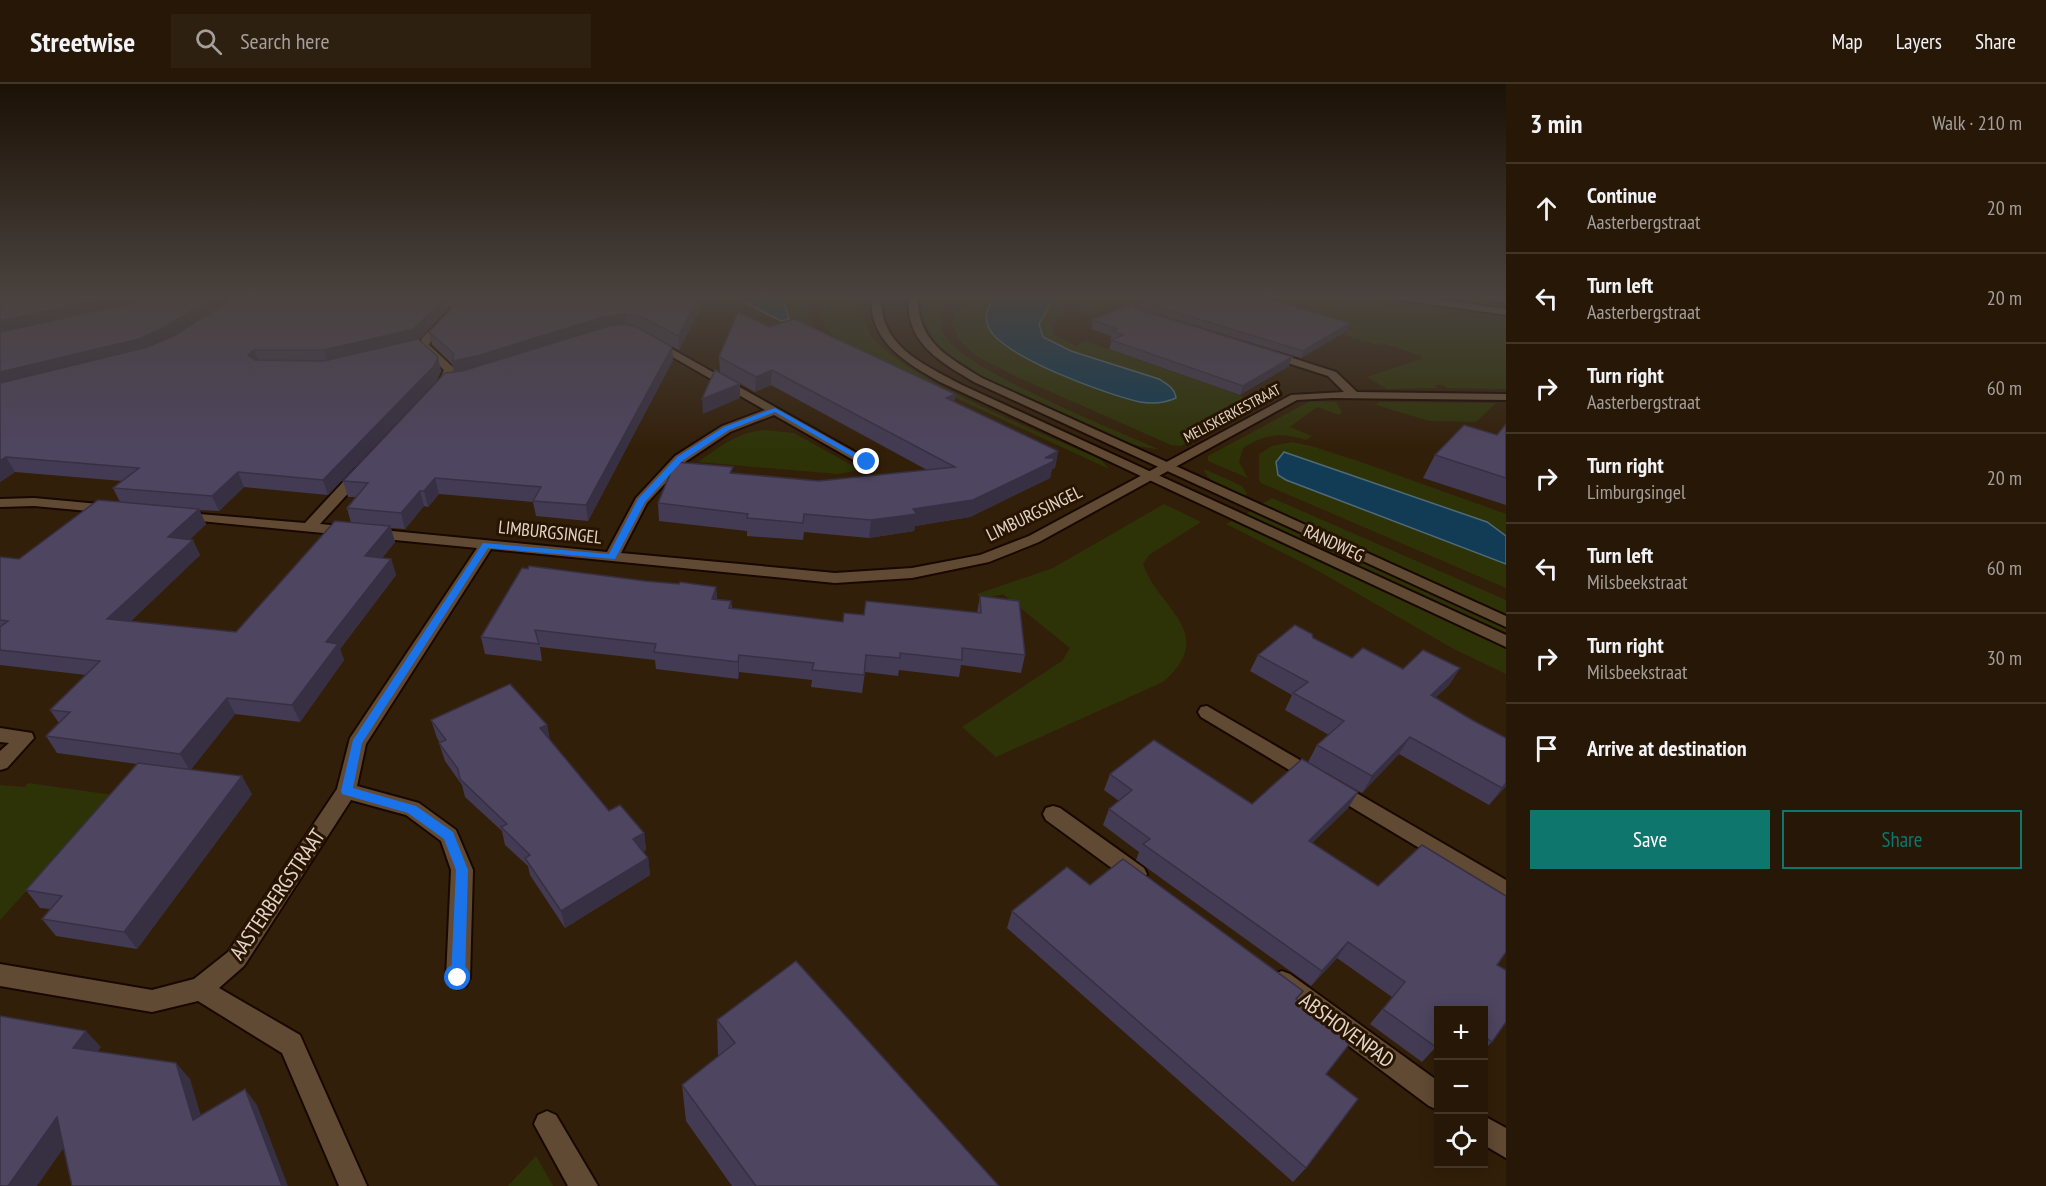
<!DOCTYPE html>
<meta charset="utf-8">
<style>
body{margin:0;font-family:"PT Sans Narrow",sans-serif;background:#2e2011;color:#f1f3f6}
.controls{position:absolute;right:18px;bottom:18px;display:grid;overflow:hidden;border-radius:0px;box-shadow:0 3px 15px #0003}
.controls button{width:54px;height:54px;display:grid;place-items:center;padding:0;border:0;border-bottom:2px solid #423628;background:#261707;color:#f1f3f6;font:30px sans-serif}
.stop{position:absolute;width:18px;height:18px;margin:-14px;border:4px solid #1a73e8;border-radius:50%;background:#fff}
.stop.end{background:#1a73e8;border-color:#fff;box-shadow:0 2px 6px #0008}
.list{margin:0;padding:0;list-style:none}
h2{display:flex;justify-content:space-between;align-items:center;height:78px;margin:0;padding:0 24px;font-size:26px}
h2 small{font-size:20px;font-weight:400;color:#a49f9b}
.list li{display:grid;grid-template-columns:39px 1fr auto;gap:18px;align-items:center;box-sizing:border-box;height:90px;padding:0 24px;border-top:2px solid #423628}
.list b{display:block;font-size:22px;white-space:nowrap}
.list p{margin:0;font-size:20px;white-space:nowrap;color:#a49f9b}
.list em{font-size:20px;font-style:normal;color:#a49f9b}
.actions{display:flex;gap:12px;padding:18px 24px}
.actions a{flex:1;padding:14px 0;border:2px solid #0f766e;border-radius:0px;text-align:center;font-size:21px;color:#0f766e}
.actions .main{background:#0f766e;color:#fff}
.icon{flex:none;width:33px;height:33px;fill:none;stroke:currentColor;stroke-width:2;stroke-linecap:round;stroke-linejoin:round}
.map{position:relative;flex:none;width:1506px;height:1102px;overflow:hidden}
header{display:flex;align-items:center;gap:36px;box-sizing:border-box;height:84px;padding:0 30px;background:#261707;border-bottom:2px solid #423628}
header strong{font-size:28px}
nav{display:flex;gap:33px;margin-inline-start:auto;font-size:21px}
.search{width:420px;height:54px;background:#2e2011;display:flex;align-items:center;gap:15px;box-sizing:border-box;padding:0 21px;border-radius:0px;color:#a49f9b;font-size:22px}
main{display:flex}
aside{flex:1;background:#261707}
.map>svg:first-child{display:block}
</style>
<header>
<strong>Streetwise</strong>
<div class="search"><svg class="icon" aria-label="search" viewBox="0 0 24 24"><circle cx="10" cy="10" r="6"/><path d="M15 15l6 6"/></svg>Search here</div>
<nav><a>Map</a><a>Layers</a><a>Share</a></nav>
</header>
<main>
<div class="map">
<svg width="1506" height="1102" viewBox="0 0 1506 1102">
<rect width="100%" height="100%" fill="#321f09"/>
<g fill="#2e3307">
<path d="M 725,212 L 811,212 C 802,227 814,241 818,256 Z"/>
<path d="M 823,212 L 852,212 L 863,216 C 863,227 863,238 869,248 C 892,290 1051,353 1100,375 L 1109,385 L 855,267 C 840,257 804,234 823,212 Z"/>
<path d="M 921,212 L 952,216 C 944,226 937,237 943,249 C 957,284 1119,347 1160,366 L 1128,360 L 983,294 L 957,278 L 937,261 L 923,235 Z"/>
<path d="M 968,212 L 995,212 L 988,224 C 990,233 991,244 995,252 C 1008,276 1111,309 1140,318 L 1159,295 L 1071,267 L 1043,253 L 1039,240 L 1055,212 L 1137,212 L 1092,232 L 1070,225 L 1051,242 L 1054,251 L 1076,262 L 1085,257 L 1253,316 L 1220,334 L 1229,338 L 1181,362 L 1171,361 L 1017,293 L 976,272 L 958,255 L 952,240 L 954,229 Z"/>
<path d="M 1224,212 L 1333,212 L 1506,238 L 1506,305 L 1447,304 L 1443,301 L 1434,301 L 1437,304 L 1387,305 L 1367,293 L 1421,275 L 1422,272 L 1383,259 L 1378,261 L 1343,251 L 1353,244 Z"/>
<path d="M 1360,212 L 1378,212 L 1506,231 L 1506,234 Z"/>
<path d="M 1416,212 C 1447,212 1475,214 1506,219 L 1506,225 Z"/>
<path d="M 1310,317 L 1336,318 L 1342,328 L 1339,331 L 1317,323 L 1290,343 L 1312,352 L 1306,356 C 1282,348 1265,350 1243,364 L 1239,378 L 1248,394 L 1208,377 L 1208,372 Z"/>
<path d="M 1379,318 L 1496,319 L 1476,338 L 1429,337 L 1376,321 Z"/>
<path d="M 765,346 L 794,349 L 860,386 L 838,390 L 698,378 C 720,363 737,348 765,346 Z"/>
<path d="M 1292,358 L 1311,362 L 1358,377 L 1506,430 L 1506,452 L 1487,438 L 1284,368 L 1286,396 L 1506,480 L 1506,504 L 1261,399 L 1259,395 L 1259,370 L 1272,362 Z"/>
<path d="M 1204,385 L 1242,402 L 1247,410 L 1243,412 C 1231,406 1208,400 1204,385 Z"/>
<path d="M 1272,414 L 1506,516 L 1506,531 L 1260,421 Z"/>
<path d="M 1164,420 L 1201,438 L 1149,471 L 1143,480 C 1159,526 1219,549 1163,598 L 996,673 L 962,643 L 1062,577 L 1070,564 L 1003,510 L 983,515 L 977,510 L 1053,484 Z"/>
<path d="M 1250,427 L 1506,544 L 1506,550 L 1245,431 Z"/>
<path d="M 1232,437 L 1506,565 L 1506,590 L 1452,564 L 1315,485 L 1226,440 Z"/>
<path d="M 28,699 L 113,711 L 0,836 L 0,701 L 25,703 Z"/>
<path d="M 536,1072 L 553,1102 L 508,1102 Z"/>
</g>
<g fill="#123c55" stroke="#506a78" stroke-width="1.5">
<path d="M 733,212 L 752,212 L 783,216 L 789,235 L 781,237 Z"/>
<path d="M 995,212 L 1055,212 L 1039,240 L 1043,253 L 1071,267 L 1159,295 C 1167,300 1175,304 1176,314 C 1165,319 1152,320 1140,318 C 1108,311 999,272 988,242 C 983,231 990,221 995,212 Z"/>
<path d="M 1284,368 L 1487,438 L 1506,452 L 1506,480 L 1286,396 L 1278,391 L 1276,378 Z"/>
</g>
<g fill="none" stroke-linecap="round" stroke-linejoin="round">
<g stroke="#190800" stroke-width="4">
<g id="minor">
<path d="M 437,212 L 447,212 L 463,224 L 431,257 L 429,261 L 455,285 L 448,300 L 435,310 L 429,307 L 439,297 L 444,286 L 419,262 L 422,254 L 452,224 Z"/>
<path d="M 654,255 L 873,378 L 872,381 L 862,381 L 774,331 L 730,348 L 685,378 L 647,419 L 621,469 L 835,489 L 912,484 L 980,471 L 1029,452 L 1291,311 L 1344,308 L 1328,292 L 1266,272 L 1266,268 L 1274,268 L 1336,288 L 1357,308 L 1506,310 L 1506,316 L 1332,314 L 1297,316 L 1039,458 L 989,478 L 912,494 L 835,499 L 491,465 L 366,660 L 357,702 L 419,719 L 456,746 L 473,786 L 470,894 L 466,902 L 458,905 L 450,902 L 446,894 L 451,786 L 441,757 L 406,731 L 351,716 L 244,882 L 219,904 L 300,951 L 367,1102 L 339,1102 L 282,969 L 198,917 L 152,928 L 0,902 L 0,880 L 152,906 L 194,895 L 228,868 L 337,705 L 350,654 L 477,464 L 180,435 L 175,434 L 173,431 L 175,428 L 305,439 L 355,385 L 360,384 L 367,388 L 365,391 L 320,440 L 607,468 L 636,414 L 675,372 L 722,342 L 765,326 L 650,260 L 650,256 Z"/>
<path d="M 34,414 L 110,421 L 117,425 L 110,429 L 34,422 L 0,423 L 0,415 Z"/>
<path d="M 1207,622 L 1506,796 L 1506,816 L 1201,633 L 1198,628 L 1201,623 Z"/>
<path d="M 0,644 L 32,649 L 34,654 L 7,684 L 0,686 L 0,667 L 9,659 L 0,658 Z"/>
<path d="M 1053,722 L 1060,724 L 1144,784 L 1147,790 L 1144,796 L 1136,799 L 1128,796 L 1046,736 L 1043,730 L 1046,724 Z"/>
<path d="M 1282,887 L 1290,890 L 1438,997 L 1438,1026 L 1429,1022 L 1274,906 L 1270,898 L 1274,890 Z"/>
<path d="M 547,1027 L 556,1031 L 598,1102 L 568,1102 L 534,1040 L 538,1031 Z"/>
<path d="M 1484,1032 L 1506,1044 L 1506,1074 L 1484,1061 Z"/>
</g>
</g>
<g stroke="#190800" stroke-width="4">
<g id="tertiary">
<path d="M 872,212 L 881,212 C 879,262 923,280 962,301 L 1506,551 L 1506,563 L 940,298 C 906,279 867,256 872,212 Z"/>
<path d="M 909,212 L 918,212 C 917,258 947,272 982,294 L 1506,532 L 1506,543 L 974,298 C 939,277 904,258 909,212 Z"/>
</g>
</g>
<g stroke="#190800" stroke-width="4">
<g id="secondary">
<path d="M 1391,212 L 1413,212 L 1506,225 L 1506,231 L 1396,215 Z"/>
<path d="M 1475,212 L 1506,213 L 1506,219 Z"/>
</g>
</g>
<use href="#minor" fill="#614a34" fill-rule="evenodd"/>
<use href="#tertiary" fill="#614a34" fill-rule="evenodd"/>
<use href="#secondary" fill="#614a34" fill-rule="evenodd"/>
</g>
<g fill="#433b53" fill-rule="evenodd">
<path d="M 36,212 L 446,212 L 449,224 L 419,256 L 441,287 L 437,296 L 328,411 L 244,403 L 219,427 L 199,426 L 206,440 L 190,455 L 200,471 L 131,537 L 236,548 L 351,439 L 347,424 L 356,413 L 348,413 L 343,397 L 454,288 L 452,280 L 432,260 L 429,248 L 458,217 L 450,212 L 701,212 L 701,223 L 679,266 L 645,247 L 673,276 L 588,437 L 536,432 L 533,418 L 439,410 L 428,423 L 424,422 L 405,445 L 391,444 L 395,458 L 382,474 L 391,475 L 396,491 L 340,565 L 344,576 L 300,638 L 235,630 L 190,686 L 252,710 L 137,865 L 56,852 L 42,835 L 50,825 L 40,824 L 26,806 L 137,680 L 57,669 L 46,652 L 59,639 L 50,626 L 86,591 L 0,581 L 0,473 L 19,475 L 120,418 L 113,404 L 122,397 L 15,388 L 0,398 ZM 217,213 L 232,214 L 220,222 Z"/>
<path d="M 1201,215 L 1348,246 L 1301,274 L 1138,224 L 1139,217 Z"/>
<path d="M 1135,224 L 1289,282 L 1240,311 L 1109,265 L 1112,256 L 1110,256 L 1111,252 L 1091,245 L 1093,236 Z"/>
<path d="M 769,243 L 955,310 L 954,318 L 1058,367 L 1055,384 L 1052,385 L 1050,394 L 970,433 L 915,442 L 914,447 L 869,454 L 804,448 L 803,456 L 747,452 L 747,447 L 659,437 L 658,419 L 733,389 L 819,397 L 927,386 L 771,301 L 755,308 L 720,288 L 719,273 Z"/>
<path d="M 1506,340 L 1506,421 L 1423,394 L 1435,371 L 1497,351 Z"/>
<path d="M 645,497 L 716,503 L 717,516 L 731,517 L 732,524 L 843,538 L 864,531 L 977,529 L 980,512 L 1025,571 L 1021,589 L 961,581 L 959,593 L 899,586 L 898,592 L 865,588 L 862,609 L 811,603 L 812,596 L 739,588 L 738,595 L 656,585 L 655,576 L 540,563 L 542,577 L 485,570 L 481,553 Z"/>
<path d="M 1313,554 L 1352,574 L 1403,585 L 1460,584 L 1449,601 L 1435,614 L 1506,702 L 1489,721 L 1399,670 L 1362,709 L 1308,678 L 1317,661 L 1329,651 L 1285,626 L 1292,611 L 1250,587 L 1258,571 Z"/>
<path d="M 431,636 L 547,641 L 550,656 L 609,727 L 644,749 L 646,766 L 643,768 L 648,774 L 650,791 L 565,844 L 530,791 L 528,782 L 505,761 L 502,747 L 465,713 L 462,701 L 445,677 L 439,659 L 440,659 L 437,654 Z"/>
<path d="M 1110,690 L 1252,720 L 1358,708 L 1348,724 L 1312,759 L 1497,881 L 1492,958 L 1484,966 L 1484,927 L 1438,927 L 1436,963 L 1422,978 L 1370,940 L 1392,913 L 1337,874 L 1311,902 L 1136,776 L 1139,768 L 1103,741 L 1109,725 L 1119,717 L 1104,706 Z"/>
<path d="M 1090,801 L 1303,907 L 1297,915 L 1326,990 L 1306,1084 L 1293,1098 L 1007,844 L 1012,827 Z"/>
<path d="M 717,936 L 999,1102 L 732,1102 L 686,1037 L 682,1001 L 718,973 Z"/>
</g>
<g fill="#373043">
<path d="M 117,212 L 176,212 L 0,252 L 0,237 Z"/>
<path d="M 216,212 L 221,224 L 170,256 L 144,268 L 0,304 L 0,288 Z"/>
<path d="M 446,212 L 449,224 L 417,258 L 328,280 L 324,266 Z"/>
<path d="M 459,212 L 486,212 L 460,219 Z"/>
<path d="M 701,212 L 701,223 L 679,266 L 678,252 Z"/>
<path d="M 625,230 L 626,243 L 455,291 L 452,277 L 603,233 Z"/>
<path d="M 1350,239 L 1348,246 L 1301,274 L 1303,267 Z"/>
<path d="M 672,263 L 673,276 L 588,437 L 586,421 Z"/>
<path d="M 254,266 L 259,279 L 248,271 Z"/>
<path d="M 438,273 L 441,287 L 437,296 L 328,411 L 323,396 Z"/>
<path d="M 1292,273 L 1289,282 L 1240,311 L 1243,302 Z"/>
<path d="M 772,286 L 771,301 L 755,308 L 756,293 Z"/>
<path d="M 740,300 L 740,314 L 703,330 L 702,315 Z"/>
<path d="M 955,310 L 953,326 L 946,314 Z"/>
<path d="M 1058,367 L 1055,384 L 1052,385 L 1050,394 L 970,433 L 915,442 L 914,447 L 869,454 L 871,436 L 913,425 L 1045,374 Z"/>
<path d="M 6,373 L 15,388 L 0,398 L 0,377 Z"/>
<path d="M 238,388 L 244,403 L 219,427 L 212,412 Z"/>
<path d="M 435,394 L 439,410 L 428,423 L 424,407 Z"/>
<path d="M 420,407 L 424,422 L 405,445 L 401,429 Z"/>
<path d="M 199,425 L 206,440 L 176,469 L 168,453 Z"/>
<path d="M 390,442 L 395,458 L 370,488 L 365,472 Z"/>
<path d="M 193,456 L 200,471 L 116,551 L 107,535 Z"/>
<path d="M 391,475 L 396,491 L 340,565 L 344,576 L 300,638 L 292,621 L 326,558 Z"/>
<path d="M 716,503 L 717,519 L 712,515 Z"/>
<path d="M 739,571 L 739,588 L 738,595 L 738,578 Z"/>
<path d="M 1460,584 L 1449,601 L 1421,628 L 1431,611 Z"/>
<path d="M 227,614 L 235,630 L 190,687 L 180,670 Z"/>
<path d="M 547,641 L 550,659 L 540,644 Z"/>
<path d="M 1410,653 L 1399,670 L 1362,709 L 1372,692 Z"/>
<path d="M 242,692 L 252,710 L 137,865 L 124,848 Z"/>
<path d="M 1506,699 L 1506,702 L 1489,721 L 1502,704 Z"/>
<path d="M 1358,708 L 1348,724 L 1299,772 L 1309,757 Z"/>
<path d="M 644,749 L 646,766 L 635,773 L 633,755 Z"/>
<path d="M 648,774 L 650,791 L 565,844 L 561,827 Z"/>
<path d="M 1348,858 L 1337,874 L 1311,902 L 1322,887 Z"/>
<path d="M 86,947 L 101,963 L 88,981 L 73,964 Z"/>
<path d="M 176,979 L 190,995 L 207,1052 L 193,1036 Z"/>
<path d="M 245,1005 L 257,1021 L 288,1102 L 282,1102 Z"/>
<path d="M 57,1033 L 74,1049 L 37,1102 L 8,1102 Z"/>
</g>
<g fill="#4e4560" stroke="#373043" stroke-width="1.5">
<path d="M 0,212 L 117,212 L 0,237 Z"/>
<path d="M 164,212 L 216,212 L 165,243 L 139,255 L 0,288 L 0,248 Z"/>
<path d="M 236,212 L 446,212 L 414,245 L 324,266 L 254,266 L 248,271 L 255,276 L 324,277 L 418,255 L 438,273 L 434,282 L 323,396 L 238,388 L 212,412 L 113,404 L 139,384 L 6,373 L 0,377 L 0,299 L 148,263 L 175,251 Z"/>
<path d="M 473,212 L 700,212 L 678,252 L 644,234 L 625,230 L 603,233 L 477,272 L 452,277 L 454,270 L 429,248 L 460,216 Z"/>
<path d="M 1152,212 L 1189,212 L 1201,215 L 1208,212 L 1234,212 L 1251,216 L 1259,212 L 1350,239 L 1303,267 L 1139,217 Z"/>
<path d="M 1134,218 L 1135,224 L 1292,273 L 1243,302 L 1111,256 L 1123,251 L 1112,247 L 1117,245 L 1093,236 Z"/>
<path d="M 738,228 L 769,243 L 794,235 L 955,310 L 946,314 L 1058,367 L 1045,374 L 1053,374 L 1054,377 L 973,416 L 913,425 L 917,430 L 871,436 L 804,430 L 803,439 L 747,434 L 748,430 L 658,419 L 675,378 L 733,383 L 730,389 L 819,397 L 955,383 L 772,286 L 756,293 L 719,273 Z"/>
<path d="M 625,240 L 635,242 L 672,263 L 586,421 L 533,417 L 541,403 L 435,394 L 424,407 L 420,407 L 401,429 L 347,424 L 368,399 L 343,397 L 445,289 L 462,287 L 609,242 Z"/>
<path d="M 715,286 L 740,300 L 702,315 Z"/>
<path d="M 1506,340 L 1506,394 L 1435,371 L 1464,341 L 1497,351 Z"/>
<path d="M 98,416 L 199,425 L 168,453 L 193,456 L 107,535 L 236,548 L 335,437 L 390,442 L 365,472 L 391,475 L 326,558 L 338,560 L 292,621 L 227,614 L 180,670 L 46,652 L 70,628 L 50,626 L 100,577 L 0,566 L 0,543 L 8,537 L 0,536 L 0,473 L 19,475 Z"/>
<path d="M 529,482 L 645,497 L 679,500 L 680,498 L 716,503 L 712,515 L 731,517 L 729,524 L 843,538 L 844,529 L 864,531 L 866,517 L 981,529 L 980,512 L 1019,517 L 1025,571 L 962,564 L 962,576 L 900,569 L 900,574 L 866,571 L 864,591 L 812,586 L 814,579 L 739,571 L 738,578 L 654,568 L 656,560 L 535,546 L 539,560 L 481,553 L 522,484 L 528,485 Z"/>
<path d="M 1295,541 L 1312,550 L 1313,554 L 1352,574 L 1363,564 L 1403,585 L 1423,566 L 1460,584 L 1431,611 L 1472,636 L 1506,654 L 1506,699 L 1502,704 L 1410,653 L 1372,692 L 1317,661 L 1344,637 L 1293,609 L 1308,598 L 1258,571 Z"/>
<path d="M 510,600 L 547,641 L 540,644 L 609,727 L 620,721 L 644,749 L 633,755 L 648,774 L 561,827 L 525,774 L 530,771 L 501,743 L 507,740 L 460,695 L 458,685 L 439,659 L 446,656 L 431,636 Z"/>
<path d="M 1154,656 L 1252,720 L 1302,675 L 1358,708 L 1309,757 L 1378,802 L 1422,761 L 1506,812 L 1506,868 L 1497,881 L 1506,886 L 1506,938 L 1492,958 L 1484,952 L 1484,927 L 1438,927 L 1438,961 L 1436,963 L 1383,925 L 1405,898 L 1348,858 L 1322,887 L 1143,760 L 1150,755 L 1109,725 L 1132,706 L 1110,690 Z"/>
<path d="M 138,679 L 242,692 L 124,848 L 42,835 L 62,812 L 26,806 Z"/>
<path d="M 1123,775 L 1303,907 L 1296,915 L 1351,958 L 1326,990 L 1358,1015 L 1306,1084 L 1012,827 L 1067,783 L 1090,801 Z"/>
<path d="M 796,877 L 999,1102 L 756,1102 L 682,1001 L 735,959 L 717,936 Z"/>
<path d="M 0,932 L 86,947 L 73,964 L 176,979 L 193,1036 L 245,1005 L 282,1102 L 72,1102 L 57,1033 L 8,1102 L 0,1102 Z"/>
</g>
<linearGradient id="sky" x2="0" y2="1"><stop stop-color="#1c1105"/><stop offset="0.58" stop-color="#49423e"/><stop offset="1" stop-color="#49423e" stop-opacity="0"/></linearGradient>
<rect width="1506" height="366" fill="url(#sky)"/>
<path fill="#1a73e8" d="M 775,324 L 871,378 L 865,380 L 775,328 L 729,346 L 682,377 L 645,418 L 615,475 L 488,464 L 362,659 L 353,704 L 416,722 L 453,748 L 468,786 L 465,894 L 463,898 L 458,900 L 453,898 L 451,894 L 456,786 L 444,755 L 408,729 L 342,710 L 341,707 L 353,656 L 483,459 L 609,470 L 638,415 L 677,373 L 724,343 Z"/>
<g text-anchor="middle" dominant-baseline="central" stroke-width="6" stroke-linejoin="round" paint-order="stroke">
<g font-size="15" fill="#e2d4c8" stroke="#281501">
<text transform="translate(1232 329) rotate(-28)">MELISKERKESTRAAT</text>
</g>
<g font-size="18" fill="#e2d4c8" stroke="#281501">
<text transform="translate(1034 429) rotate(-26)">LIMBURGSINGEL</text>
<text transform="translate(550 448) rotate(6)">LIMBURGSINGEL</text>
<text transform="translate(1334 459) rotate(25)">RANDWEG</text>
</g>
<g font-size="21" fill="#e2d4c8" stroke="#281501">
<text transform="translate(277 810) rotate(-56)">AASTERBERGSTRAAT</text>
<text transform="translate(1347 946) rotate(36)">ABSHOVENPAD</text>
</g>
</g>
</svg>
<div class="controls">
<button>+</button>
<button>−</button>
<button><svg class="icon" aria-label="locate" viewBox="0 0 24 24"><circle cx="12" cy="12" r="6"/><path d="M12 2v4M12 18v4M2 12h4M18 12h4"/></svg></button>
</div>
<div class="stop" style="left:458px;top:894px"></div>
<div class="stop end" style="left:867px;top:378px"></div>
</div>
<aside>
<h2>3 min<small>Walk · 210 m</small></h2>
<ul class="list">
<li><svg class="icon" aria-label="ahead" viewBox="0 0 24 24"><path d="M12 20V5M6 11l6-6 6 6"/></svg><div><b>Continue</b><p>Aasterbergstraat</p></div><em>20 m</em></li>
<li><svg class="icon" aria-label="left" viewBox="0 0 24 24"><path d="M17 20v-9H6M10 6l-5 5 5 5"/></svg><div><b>Turn left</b><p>Aasterbergstraat</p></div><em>20 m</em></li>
<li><svg class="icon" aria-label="right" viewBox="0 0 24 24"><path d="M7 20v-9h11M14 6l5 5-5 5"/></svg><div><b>Turn right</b><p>Aasterbergstraat</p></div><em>60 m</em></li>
<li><svg class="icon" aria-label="right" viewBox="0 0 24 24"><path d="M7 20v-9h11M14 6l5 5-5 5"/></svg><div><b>Turn right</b><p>Limburgsingel</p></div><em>20 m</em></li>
<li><svg class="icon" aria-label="left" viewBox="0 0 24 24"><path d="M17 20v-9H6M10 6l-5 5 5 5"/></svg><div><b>Turn left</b><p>Milsbeekstraat</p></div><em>60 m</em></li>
<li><svg class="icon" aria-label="right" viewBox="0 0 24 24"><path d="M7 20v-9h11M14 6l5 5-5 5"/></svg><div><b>Turn right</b><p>Milsbeekstraat</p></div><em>30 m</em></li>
<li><svg class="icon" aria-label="arrive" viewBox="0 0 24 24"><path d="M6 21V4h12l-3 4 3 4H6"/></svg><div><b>Arrive at destination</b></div></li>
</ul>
<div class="actions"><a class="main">Save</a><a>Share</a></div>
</aside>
</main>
